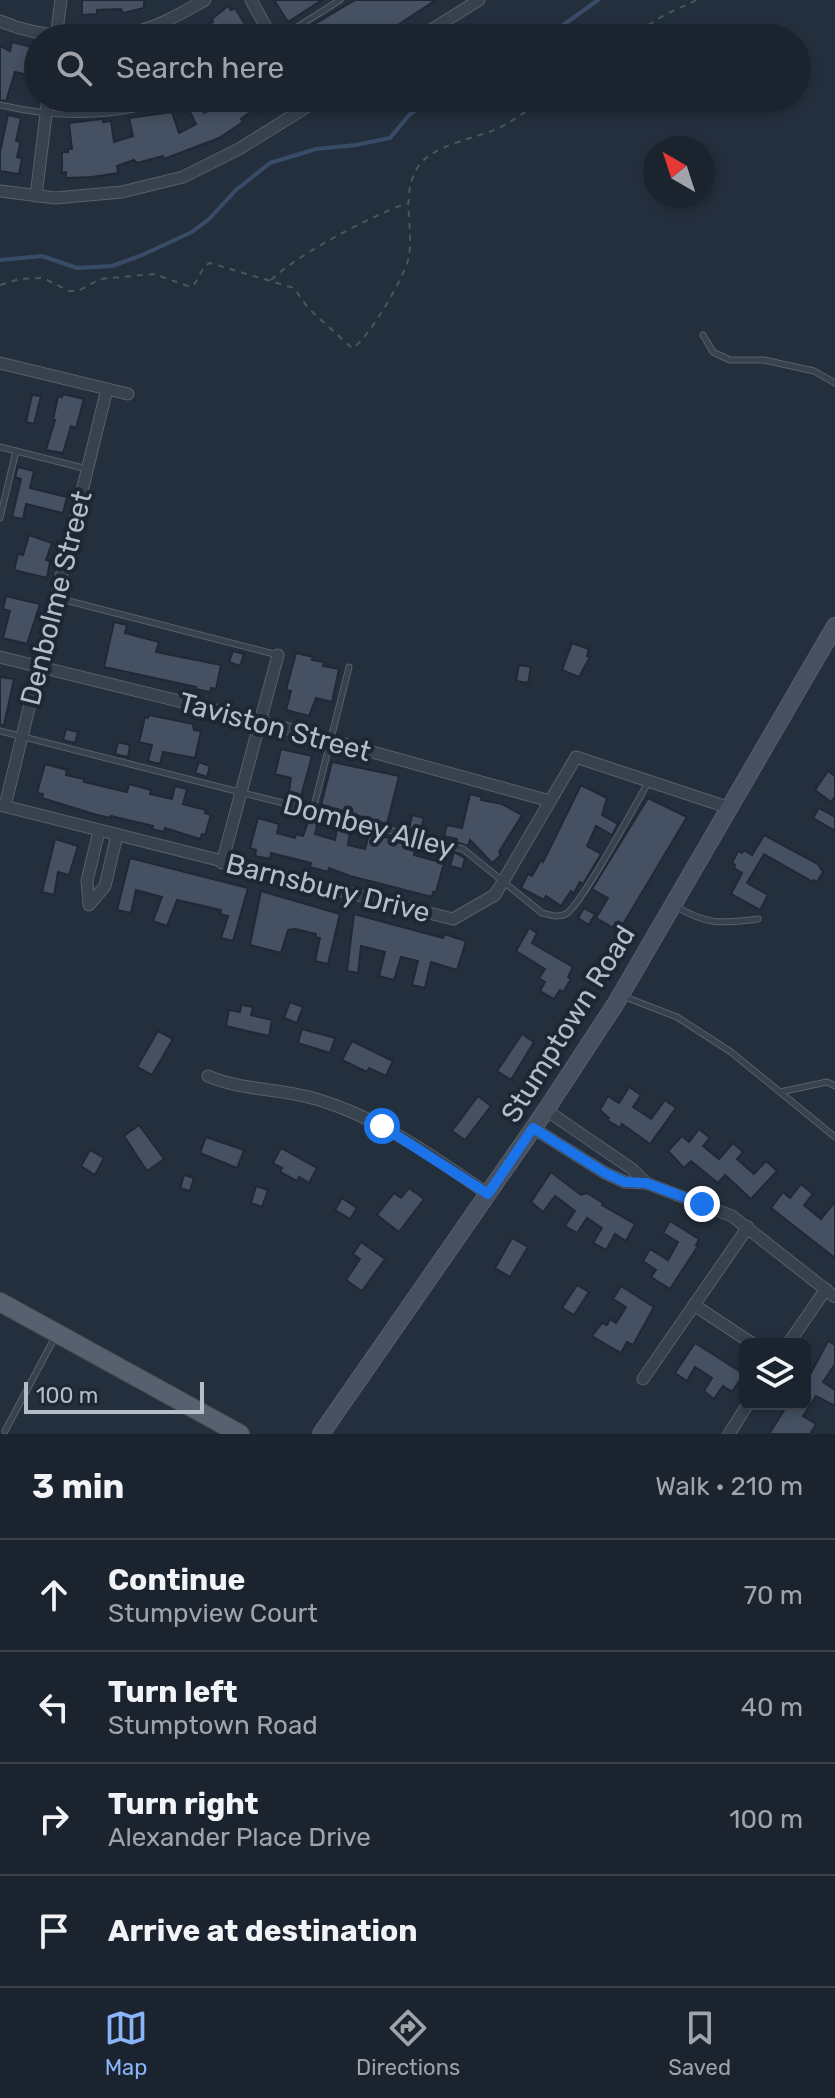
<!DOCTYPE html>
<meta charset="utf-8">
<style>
body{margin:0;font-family:Rubik,sans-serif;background:#282f3a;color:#f1f3f6}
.controls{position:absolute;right:24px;bottom:24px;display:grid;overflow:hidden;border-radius:12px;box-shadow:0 4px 12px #0003}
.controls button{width:72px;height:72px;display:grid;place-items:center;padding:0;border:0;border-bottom:2px solid #39404a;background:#1b232e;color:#f1f3f6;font:40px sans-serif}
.compass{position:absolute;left:643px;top:136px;width:72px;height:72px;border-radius:50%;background:#1b232e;box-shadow:0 4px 12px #0003;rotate:321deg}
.scale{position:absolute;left:24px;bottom:20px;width:180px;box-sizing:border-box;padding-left:8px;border:4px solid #b4bcc9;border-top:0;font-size:22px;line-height:28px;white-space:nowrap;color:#b4bcc9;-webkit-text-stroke:6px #1d2633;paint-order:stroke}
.stop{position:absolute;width:24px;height:24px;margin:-18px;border:6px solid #1a73e8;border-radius:50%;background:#fff}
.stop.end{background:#1a73e8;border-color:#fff;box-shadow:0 2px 8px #0008}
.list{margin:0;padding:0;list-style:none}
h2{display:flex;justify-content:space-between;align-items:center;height:104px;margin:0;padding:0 32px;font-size:34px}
h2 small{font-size:26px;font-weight:400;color:#a0a4aa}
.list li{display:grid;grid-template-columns:52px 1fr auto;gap:24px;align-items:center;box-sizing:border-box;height:112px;padding:0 32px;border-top:2px solid #39404a}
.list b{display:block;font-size:30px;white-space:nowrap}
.list p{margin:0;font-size:26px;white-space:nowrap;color:#a0a4aa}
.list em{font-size:26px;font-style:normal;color:#a0a4aa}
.icon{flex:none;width:44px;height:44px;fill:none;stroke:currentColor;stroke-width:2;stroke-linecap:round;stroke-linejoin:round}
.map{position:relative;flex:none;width:835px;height:1434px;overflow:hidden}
.search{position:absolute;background:#1b232e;box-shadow:0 4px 12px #0003;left:24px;right:24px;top:24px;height:88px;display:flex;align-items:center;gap:20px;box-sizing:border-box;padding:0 28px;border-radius:44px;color:#a0a4aa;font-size:30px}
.sheet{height:552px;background:#1b232e}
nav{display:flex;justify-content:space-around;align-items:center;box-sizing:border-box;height:112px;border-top:2px solid #39404a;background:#1b232e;font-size:22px;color:#a0a4aa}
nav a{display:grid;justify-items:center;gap:4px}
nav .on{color:#8ab4f8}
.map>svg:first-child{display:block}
</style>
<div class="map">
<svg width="835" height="1434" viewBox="0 0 835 1434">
<rect width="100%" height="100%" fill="#242f3e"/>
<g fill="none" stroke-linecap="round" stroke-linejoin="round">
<g stroke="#394c67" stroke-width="4">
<path d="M 545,38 L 598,0"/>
<path d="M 0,260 L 42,256 L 77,268 L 112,266 L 142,255 L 192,232 L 209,219 L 236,190 L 270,163 L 316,149 L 356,145 L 390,138 L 410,114 L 434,98"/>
</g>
</g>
<g fill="#455162" stroke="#1f2835" stroke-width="2">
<path d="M 82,0 L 144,0 L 144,8 L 123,13 L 121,9 L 97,10 L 97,14 L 82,15 Z"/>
<path d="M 274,0 L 322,0 L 288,22 Z"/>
<path d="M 355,0 L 436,0 L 378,38 L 291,38 Z"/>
<path d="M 228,6 L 231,10 L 235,8 L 246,26 L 227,38 L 177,38 L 213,22 L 212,19 Z"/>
<path d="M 12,42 L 35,48 L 28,75 L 15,72 L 6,101 L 0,100 L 0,46 L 10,51 Z"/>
<path d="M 193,98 L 197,98 L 204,113 L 233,98 L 278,98 L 259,114 L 256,108 L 241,119 L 243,122 L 219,138 L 164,159 L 163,156 L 137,163 L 134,160 L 117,166 L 118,173 L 92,177 L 66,178 L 66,172 L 62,173 L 62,152 L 68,152 L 68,149 L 72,149 L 69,123 L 103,119 L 103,122 L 111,121 L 114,142 L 133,136 L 129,118 L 172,112 L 179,133 L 196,124 L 185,102 Z"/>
<path d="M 8,115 L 21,118 L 16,141 L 19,141 L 20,145 L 17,157 L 22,158 L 19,174 L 0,171 L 0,152 Z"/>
<path d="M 63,394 L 84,399 L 76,428 L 71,426 L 63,453 L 46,450 L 55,420 L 53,420 L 58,396 L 62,397 Z"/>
<path d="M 32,395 L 41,396 L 34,424 L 26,422 Z"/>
<path d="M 18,467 L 34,471 L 30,488 L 67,497 L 63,513 L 26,504 L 23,519 L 12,517 L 21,479 L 15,477 Z"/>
<path d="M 29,535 L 52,543 L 46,560 L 50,561 L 47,578 L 14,570 L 18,554 L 23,555 Z"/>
<path d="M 6,596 L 40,604 L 27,644 L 3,638 L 10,611 L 3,609 Z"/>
<path d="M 114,622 L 127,625 L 125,633 L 159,642 L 156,652 L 221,665 L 216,689 L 211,688 L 210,692 L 195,689 L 196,687 L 104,667 Z"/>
<path d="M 572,643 L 589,649 L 587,656 L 590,657 L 579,677 L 562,670 Z"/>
<path d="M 233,651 L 244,654 L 240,666 L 229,662 Z"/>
<path d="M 296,653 L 313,657 L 312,660 L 324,662 L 323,666 L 339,669 L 332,702 L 316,698 L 309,716 L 286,710 L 291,691 L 286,690 Z"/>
<path d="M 519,665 L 531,667 L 528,683 L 516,681 Z"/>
<path d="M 0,677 L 14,679 L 4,725 L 0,725 Z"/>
<path d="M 149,715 L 193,724 L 194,730 L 201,731 L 195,758 L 163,752 L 160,764 L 148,761 L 152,745 L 139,742 L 145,717 L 148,718 Z"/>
<path d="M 66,729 L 78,732 L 75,743 L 63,740 Z"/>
<path d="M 118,742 L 130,745 L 128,757 L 115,754 Z"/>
<path d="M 281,749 L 312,756 L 300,800 L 288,798 L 291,778 L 275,774 Z"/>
<path d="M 199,762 L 210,766 L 207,777 L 195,773 Z"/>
<path d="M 332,762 L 399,776 L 387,824 L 321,805 Z"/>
<path d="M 45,764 L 67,770 L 66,775 L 84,779 L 84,782 L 127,792 L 129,784 L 151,790 L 150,794 L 172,799 L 175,786 L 187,789 L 183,804 L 206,810 L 205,813 L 211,815 L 205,835 L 202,834 L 200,839 L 165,828 L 164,832 L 152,829 L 153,826 L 111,816 L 111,818 L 97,815 L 42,798 L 43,794 L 37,793 Z"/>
<path d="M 828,771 L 835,776 L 835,797 L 831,802 L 815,790 Z"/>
<path d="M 581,785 L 607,798 L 602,815 L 618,824 L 612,835 L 596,826 L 587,846 L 601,854 L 583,884 L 580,882 L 574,893 L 571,891 L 561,906 L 546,896 L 544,900 L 521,888 L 528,874 L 532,876 L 541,860 L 543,862 Z"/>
<path d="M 470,794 L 482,797 L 481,800 L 502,804 L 522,815 L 499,852 L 501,855 L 492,863 L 470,840 L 468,846 L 456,842 L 457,839 L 444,836 L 447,825 L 462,828 Z"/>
<path d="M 648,798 L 687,817 L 619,931 L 596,918 L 608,898 L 592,889 Z"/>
<path d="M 819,808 L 835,817 L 835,831 L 813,818 Z"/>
<path d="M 412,815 L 424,818 L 420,832 L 409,829 Z"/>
<path d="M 258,818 L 279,824 L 277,833 L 295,838 L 296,834 L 303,836 L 309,819 L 318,822 L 315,834 L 335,840 L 338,823 L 351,826 L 348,845 L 365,849 L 370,831 L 384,835 L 384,837 L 417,843 L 414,855 L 444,863 L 436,892 L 433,892 L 432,897 L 350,876 L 329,868 L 328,872 L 310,867 L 311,863 L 271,853 L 270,859 L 255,856 L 256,850 L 250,848 Z"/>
<path d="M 764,835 L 818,864 L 823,872 L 817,882 L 814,880 L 813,882 L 764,854 L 747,883 L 768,895 L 760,910 L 731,894 L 742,873 L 734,868 L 735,865 L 732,863 L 738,851 L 742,853 L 744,850 L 752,855 Z"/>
<path d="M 55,839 L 78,846 L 69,875 L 58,872 L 54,895 L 42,892 Z"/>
<path d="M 454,852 L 465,858 L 462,869 L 450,866 Z"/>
<path d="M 130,858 L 248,888 L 233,941 L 221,938 L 228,916 L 220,914 L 221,910 L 177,900 L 167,926 L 153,921 L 162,897 L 136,890 L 131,913 L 117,910 Z"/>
<path d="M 261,891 L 340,914 L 328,964 L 315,961 L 320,938 L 315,937 L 316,934 L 295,929 L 288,930 L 281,953 L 250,945 Z"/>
<path d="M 584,908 L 595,914 L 589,925 L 578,918 Z"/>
<path d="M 354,914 L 443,938 L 444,934 L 466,941 L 457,970 L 431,962 L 425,988 L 412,985 L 418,961 L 401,957 L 394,980 L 379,976 L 385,952 L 361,946 L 358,973 L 347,971 Z"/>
<path d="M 529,928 L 537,933 L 532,943 L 573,967 L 568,977 L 571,979 L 563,992 L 560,990 L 554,999 L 540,991 L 545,982 L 539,978 L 545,969 L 516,951 Z"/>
<path d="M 290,1002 L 303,1007 L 297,1023 L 284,1018 Z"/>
<path d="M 241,1005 L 253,1007 L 251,1015 L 272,1020 L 269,1036 L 226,1026 L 229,1010 L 240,1012 Z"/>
<path d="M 302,1029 L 335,1038 L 330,1053 L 298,1043 Z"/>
<path d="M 158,1031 L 173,1039 L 152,1075 L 137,1067 Z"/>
<path d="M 522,1034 L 534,1042 L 511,1080 L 497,1071 Z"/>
<path d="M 352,1041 L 393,1061 L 386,1076 L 369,1068 L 367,1072 L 342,1060 Z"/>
<path d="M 629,1087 L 641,1095 L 633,1107 L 651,1119 L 665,1100 L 676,1108 L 650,1144 L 622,1124 L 620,1128 L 607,1120 L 609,1118 L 600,1110 L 608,1096 L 619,1103 Z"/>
<path d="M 478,1096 L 491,1106 L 465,1140 L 452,1131 Z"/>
<path d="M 139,1125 L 164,1159 L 147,1171 L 124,1136 Z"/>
<path d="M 699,1129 L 710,1138 L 703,1146 L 719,1159 L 733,1143 L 743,1152 L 737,1159 L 754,1174 L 766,1161 L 777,1171 L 751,1199 L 725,1175 L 718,1183 L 691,1161 L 684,1168 L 668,1151 L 682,1136 L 689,1142 Z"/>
<path d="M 206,1137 L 244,1150 L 237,1168 L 200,1153 Z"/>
<path d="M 281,1148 L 317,1168 L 309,1183 L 299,1177 L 297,1181 L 280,1172 L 282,1168 L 273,1163 Z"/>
<path d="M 90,1150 L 104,1158 L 95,1175 L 81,1166 Z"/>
<path d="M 551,1172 L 581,1195 L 587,1193 L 603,1203 L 602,1205 L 635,1224 L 626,1241 L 615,1234 L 606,1250 L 593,1243 L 602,1228 L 587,1218 L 577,1233 L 565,1226 L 575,1211 L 555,1196 L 543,1212 L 531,1202 Z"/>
<path d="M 184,1175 L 194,1178 L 190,1191 L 180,1188 Z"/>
<path d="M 801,1184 L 813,1194 L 804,1205 L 821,1219 L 835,1202 L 835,1258 L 771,1208 L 783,1192 L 790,1198 Z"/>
<path d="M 256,1186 L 268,1190 L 262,1207 L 251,1203 Z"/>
<path d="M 409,1188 L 424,1199 L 399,1232 L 377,1215 L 394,1193 L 401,1198 Z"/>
<path d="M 342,1198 L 357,1208 L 350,1219 L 335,1210 Z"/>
<path d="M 670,1221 L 699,1239 L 696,1245 L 698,1246 L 670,1289 L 651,1277 L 656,1270 L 643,1261 L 650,1249 L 668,1260 L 678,1242 L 663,1233 Z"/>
<path d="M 512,1238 L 528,1247 L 510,1277 L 495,1268 Z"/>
<path d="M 361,1242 L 385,1259 L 362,1291 L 346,1280 L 360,1259 L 353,1254 Z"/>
<path d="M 577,1285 L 589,1292 L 574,1315 L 562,1308 Z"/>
<path d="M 621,1286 L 654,1307 L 633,1345 L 627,1342 L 621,1353 L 592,1336 L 602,1323 L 607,1325 L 610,1319 L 616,1323 L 626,1307 L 613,1299 Z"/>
<path d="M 828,1341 L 835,1345 L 835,1364 L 823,1382 L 835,1390 L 835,1406 L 816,1396 L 803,1416 L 816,1424 L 810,1434 L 769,1434 L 788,1404 L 805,1404 L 805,1384 Z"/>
<path d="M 695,1343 L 744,1374 L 732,1392 L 723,1386 L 714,1399 L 704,1391 L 712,1378 L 695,1367 L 687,1381 L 675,1373 Z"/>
</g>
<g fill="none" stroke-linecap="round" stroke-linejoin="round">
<g stroke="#565f6c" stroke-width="7">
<g id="lane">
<path d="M 280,38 L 340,0"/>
<path d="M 0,105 C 59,119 116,119 173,98"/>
<path d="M 703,335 L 713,352 L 730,360 L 764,360 L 814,371 L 835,383"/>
<path d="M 0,447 L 87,469"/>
<path d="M 0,518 L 16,451"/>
<path d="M 57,598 L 278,655"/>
<path d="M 0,731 L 463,849 L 542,913 C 550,915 557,918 566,914 C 580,907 637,802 649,781"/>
<path d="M 313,810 L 349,667"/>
<path d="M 677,907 C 709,926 723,923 758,919"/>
<path d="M 625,997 L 677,1017 L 731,1052 L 835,1137"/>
<path d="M 780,1092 L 827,1082 L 835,1086"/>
<path d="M 5,1431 L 55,1337"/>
</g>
</g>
<g stroke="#565f6c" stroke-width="13">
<g id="street">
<path d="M 251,0 L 272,38"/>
<path d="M 0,21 C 41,39 99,41 142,30 C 164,24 185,11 205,0"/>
<path d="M 56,38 L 61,0"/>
<path d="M 418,38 L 479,0"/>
<path d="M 0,191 L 55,198 L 122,192 L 183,177 L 239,149 L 321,98"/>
<path d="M 36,196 L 48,98"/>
<path d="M 0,363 L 128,394"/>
<path d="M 0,657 L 260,721 L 550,801"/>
<path d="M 0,805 L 453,919 L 495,895 L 576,757 L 730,808"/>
<path d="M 5,806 L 107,389"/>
<path d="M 99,831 L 87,881 L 89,905 L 105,886 L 117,835"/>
<path d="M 222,863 L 278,655"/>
<path d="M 208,1076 C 243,1091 280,1088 316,1099 C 380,1118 434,1157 488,1194"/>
<path d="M 546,1110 L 632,1169 L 646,1183"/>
<path d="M 533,1128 L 605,1173 L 625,1182 L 646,1183 L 732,1216 L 835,1297"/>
<path d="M 694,1305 L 753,1344"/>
<path d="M 788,1344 L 826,1289"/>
<path d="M 643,1379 L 748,1227"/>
<path d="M 729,1434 L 748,1404"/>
</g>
</g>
<g stroke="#565f6c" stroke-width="18">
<path id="secondary" d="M 321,1434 L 546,1110 L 616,1003 L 835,626"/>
</g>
<g stroke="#414a57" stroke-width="20">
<path id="primary" d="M 0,1302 L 240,1434"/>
</g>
<g stroke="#44595c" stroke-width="2" stroke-dasharray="6 6" stroke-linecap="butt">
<path d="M 628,38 L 666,14 L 697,0"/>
<path d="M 271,280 C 301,252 368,218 407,203"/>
<path d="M 0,285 L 20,279 L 43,278 L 69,291 L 78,291 L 100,279 L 154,274 L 191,287 C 200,281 199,268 210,263 L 294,288 L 308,308 L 352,348 C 367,342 407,273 409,256 C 414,225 400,196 418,167 C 433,144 475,139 499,128 C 515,120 530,108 545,98"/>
</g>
<use href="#lane" stroke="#38414e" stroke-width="5"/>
<use href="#street" stroke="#38414e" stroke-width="11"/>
<use href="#secondary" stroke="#465061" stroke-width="16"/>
<use href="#primary" stroke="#56606e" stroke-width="18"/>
</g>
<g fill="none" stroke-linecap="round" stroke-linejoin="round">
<path stroke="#1a73e8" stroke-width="10" d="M 382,1126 L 488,1194 L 533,1128 L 605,1173 L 625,1182 L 646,1183 L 702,1204"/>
</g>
<g text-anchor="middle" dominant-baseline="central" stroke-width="8" stroke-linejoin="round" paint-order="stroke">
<g font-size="28" fill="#b4bcc9" stroke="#1d2633">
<text transform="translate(56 598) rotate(-76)">Denbolme Street</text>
<text transform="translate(275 727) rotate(15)">Taviston Street</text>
<text transform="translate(369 826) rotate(15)">Dombey Alley</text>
<text transform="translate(328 888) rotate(14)">Barnsbury Drive</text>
<text transform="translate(568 1024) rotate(-58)">Stumptown Road</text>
</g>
</g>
</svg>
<div class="controls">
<button><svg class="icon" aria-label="layers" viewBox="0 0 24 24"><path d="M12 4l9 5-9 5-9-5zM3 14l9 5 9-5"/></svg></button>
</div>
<svg class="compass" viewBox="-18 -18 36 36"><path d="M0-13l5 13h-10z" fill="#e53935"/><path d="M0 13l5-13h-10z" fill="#a0a4aa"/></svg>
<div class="scale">100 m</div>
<div class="stop" style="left:382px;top:1126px"></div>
<div class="stop end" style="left:702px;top:1204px"></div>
<div class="search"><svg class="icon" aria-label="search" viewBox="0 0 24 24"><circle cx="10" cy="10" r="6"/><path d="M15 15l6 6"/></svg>Search here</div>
</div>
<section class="sheet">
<h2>3 min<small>Walk · 210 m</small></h2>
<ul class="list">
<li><svg class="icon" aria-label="ahead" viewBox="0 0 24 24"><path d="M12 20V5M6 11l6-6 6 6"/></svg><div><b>Continue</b><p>Stumpview Court</p></div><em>70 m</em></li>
<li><svg class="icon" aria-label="left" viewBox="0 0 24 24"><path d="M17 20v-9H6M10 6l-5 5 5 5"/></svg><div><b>Turn left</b><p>Stumptown Road</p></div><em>40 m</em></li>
<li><svg class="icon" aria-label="right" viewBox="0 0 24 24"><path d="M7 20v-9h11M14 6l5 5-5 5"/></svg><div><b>Turn right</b><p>Alexander Place Drive</p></div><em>100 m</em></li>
<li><svg class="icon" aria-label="arrive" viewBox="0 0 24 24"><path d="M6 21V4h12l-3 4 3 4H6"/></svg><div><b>Arrive at destination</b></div></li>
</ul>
</section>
<nav>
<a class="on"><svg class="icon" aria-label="map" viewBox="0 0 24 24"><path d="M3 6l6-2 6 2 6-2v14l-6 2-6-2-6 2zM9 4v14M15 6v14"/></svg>Map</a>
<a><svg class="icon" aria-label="directions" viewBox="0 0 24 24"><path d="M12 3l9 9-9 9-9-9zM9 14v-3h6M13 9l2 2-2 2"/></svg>Directions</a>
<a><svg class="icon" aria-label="saved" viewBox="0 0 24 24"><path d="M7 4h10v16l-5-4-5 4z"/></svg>Saved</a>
</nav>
